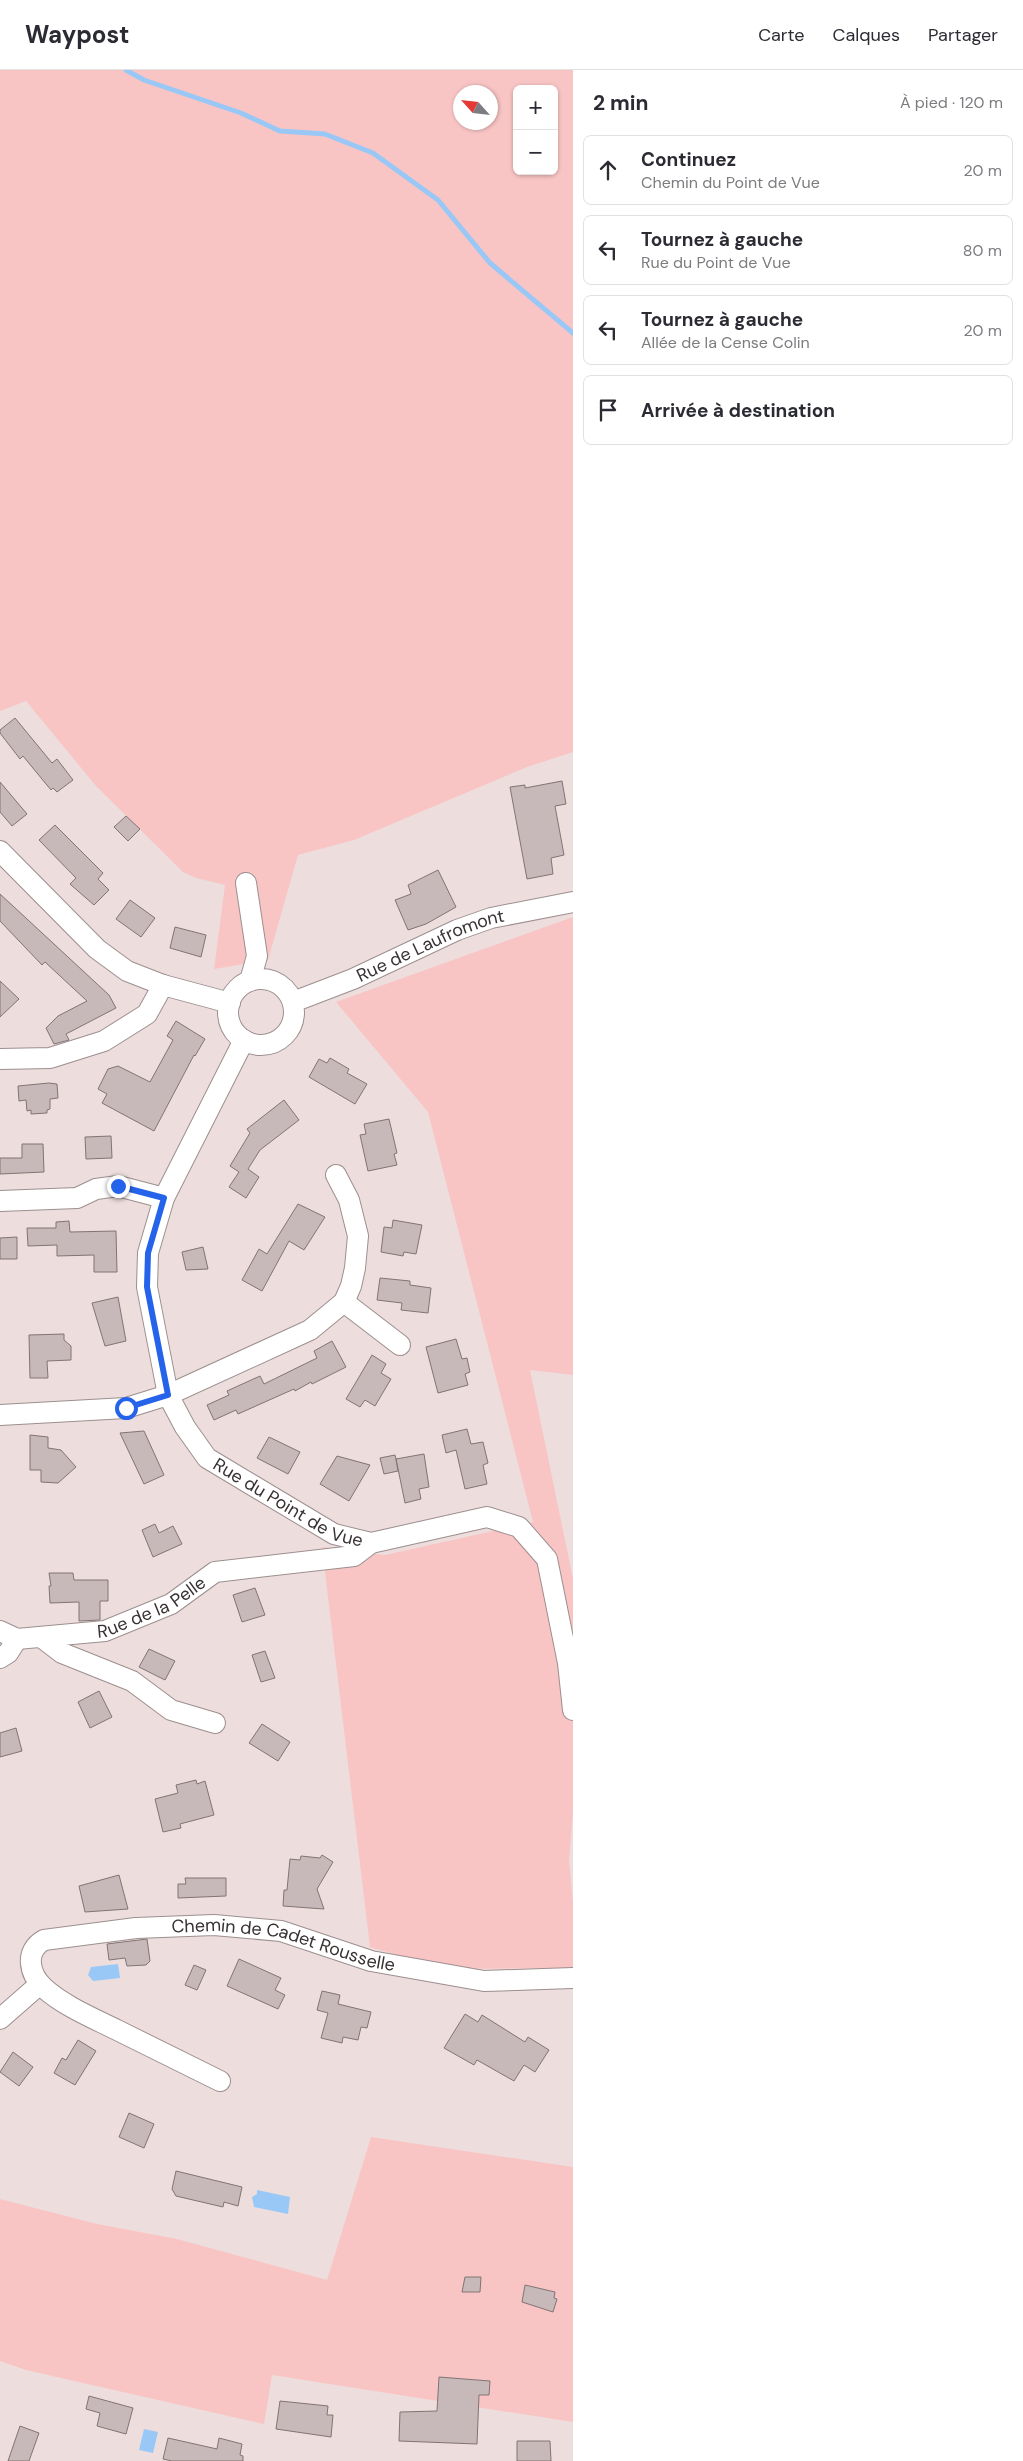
<!DOCTYPE html>
<html lang="fr">
<meta charset="utf-8">
<style>
body{margin:0;font-family:"DM Sans",sans-serif;background:#f2f2f3;color:#2b2b33}
.controls{position:absolute;right:15px;top:15px;display:grid;overflow:hidden;border-radius:8px;box-shadow:0 1px 4px #0004}
.controls button{width:45px;height:45px;display:grid;place-items:center;padding:0;border:0;border-bottom:1px solid #e1e1e2;background:#fff;color:#2b2b33;font:25px sans-serif}
.compass{position:absolute;left:453px;top:15px;width:45px;height:45px;border-radius:50%;background:#fff;box-shadow:0 1px 4px #0004;rotate:297deg}
.stop{position:absolute;width:15px;height:15px;margin:-11px;border:4px solid #2563eb;border-radius:50%;background:#fff}
.stop.end{background:#2563eb;border-color:#fff;box-shadow:0 1px 5px #0008}
.list{margin:0;padding:0;list-style:none}
h2{display:flex;justify-content:space-between;align-items:center;height:65px;margin:0;padding:0 20px;font-size:21px}
h2 small{font-size:16px;font-weight:400;color:#7c7c81}
.list li{display:grid;grid-template-columns:32px 1fr auto;gap:15px;align-items:center;box-sizing:border-box;height:70px;margin:0 10px 10px;padding:0 10px;border:1px solid #e1e1e2;border-radius:8px}
.list b{display:block;font-size:19px;white-space:nowrap}
.list p{margin:0;font-size:16px;white-space:nowrap;color:#7c7c81}
.list em{font-size:16px;font-style:normal;color:#7c7c81}
.icon{flex:none;width:28px;height:28px;fill:none;stroke:currentColor;stroke-width:2;stroke-linecap:round;stroke-linejoin:round}
.map{position:relative;flex:none;width:573px;height:2391px;overflow:hidden}
header{display:flex;align-items:center;gap:30px;box-sizing:border-box;height:70px;padding:0 25px;background:#fff;border-bottom:1px solid #e1e1e2}
header strong{font-size:24px}
nav{display:flex;gap:28px;margin-inline-start:auto;font-size:18px}
main{display:flex}
aside{flex:1;background:#fff}
.map>svg:first-child{display:block}
</style>
<header>
<strong>Waypost</strong>
<nav><a>Carte</a><a>Calques</a><a>Partager</a></nav>
</header>
<main>
<div class="map">
<svg width="573" height="2391" viewBox="0 0 573 2391">
<rect width="100%" height="100%" fill="#eddedd"/>
<g fill="#f8c5c4" fill-rule="evenodd">
<path d="M 0,0 L 573,0 L 573,682 L 527,697 L 354,770 L 298,785 L 268,890 L 214,899 L 225,815 L 196,808 L 183,802 L 96,716 L 26,631 L 0,641 ZM 517,19 L 554,19 L 554,101 L 517,101 ZM 460,22 L 490,22 L 490,52 L 460,52 Z"/>
<path d="M 573,847 L 573,1305 L 530,1300 L 573,1509 L 573,1742 L 569,1790 L 573,1833 L 573,1898 L 446,1899 L 370,1877 L 322,1477 L 385,1485 L 533,1452 L 428,1042 L 336,932 Z"/>
<path d="M 371,2067 L 573,2097 L 573,2352 L 272,2305 L 264,2354 L 26,2300 L 0,2291 L 0,2129 L 97,2154 L 177,2169 L 327,2210 Z"/>
</g>
<g fill="#9ac8f6">
<path d="M 118,1894 L 120,1908 L 93,1911 L 88,1905 L 91,1897 Z"/>
<path d="M 257,2120 L 290,2127 L 288,2144 L 254,2137 L 252,2127 L 257,2124 Z"/>
<path d="M 144,2359 L 158,2362 L 153,2383 L 139,2380 Z"/>
</g>
<g fill="none" stroke-linecap="round" stroke-linejoin="round">
<path stroke="#9ac8f6" stroke-width="5" d="M 126,0 L 144,10 L 241,43 L 280,61 L 325,64 L 373,83 L 438,130 L 490,193 L 573,263"/>
</g>
<g fill="#c7b9b9" stroke="#817473">
<path d="M 15,648 L 52,693 L 57,689 L 73,710 L 57,722 L 53,718 L 51,720 L 23,686 L 20,689 L 0,663 L 0,660 Z"/>
<path d="M 562,711 L 566,734 L 555,736 L 564,785 L 551,788 L 553,804 L 527,809 L 510,717 L 525,715 L 525,718 Z"/>
<path d="M 0,712 L 27,744 L 12,756 L 0,742 Z"/>
<path d="M 126,746 L 140,759 L 128,771 L 114,757 Z"/>
<path d="M 55,755 L 103,803 L 98,809 L 109,820 L 94,835 L 70,814 L 76,808 L 39,770 Z"/>
<path d="M 438,800 L 456,837 L 426,854 L 408,860 L 395,830 L 411,824 L 408,815 Z"/>
<path d="M 0,824 L 109,925 L 116,938 L 66,964 L 69,970 L 54,974 L 46,958 L 58,946 L 87,931 L 45,892 L 42,895 L 0,851 Z"/>
<path d="M 130,830 L 155,848 L 141,867 L 116,849 Z"/>
<path d="M 175,857 L 206,865 L 201,887 L 170,878 Z"/>
<path d="M 0,911 L 19,929 L 0,947 Z"/>
<path d="M 176,951 L 205,969 L 195,986 L 194,985 L 154,1061 L 102,1033 L 107,1024 L 98,1019 L 108,999 L 118,996 L 150,1012 L 173,970 L 167,966 Z"/>
<path d="M 330,988 L 349,999 L 347,1003 L 367,1014 L 355,1034 L 309,1007 L 319,989 L 327,993 Z"/>
<path d="M 49,1013 L 57,1014 L 58,1028 L 50,1029 L 50,1039 L 47,1040 L 47,1043 L 31,1044 L 31,1040 L 27,1041 L 26,1030 L 19,1031 L 18,1016 Z"/>
<path d="M 284,1030 L 299,1050 L 260,1080 L 248,1099 L 259,1107 L 246,1128 L 229,1117 L 239,1102 L 230,1096 L 250,1063 L 247,1059 Z"/>
<path d="M 389,1049 L 397,1083 L 394,1084 L 397,1095 L 368,1101 L 360,1065 L 366,1064 L 364,1054 Z"/>
<path d="M 111,1066 L 112,1088 L 86,1089 L 85,1067 Z"/>
<path d="M 22,1074 L 43,1074 L 44,1102 L 0,1104 L 0,1088 L 22,1088 Z"/>
<path d="M 298,1134 L 325,1147 L 304,1180 L 289,1171 L 262,1221 L 242,1210 L 259,1179 L 267,1184 Z"/>
<path d="M 393,1150 L 422,1155 L 416,1184 L 404,1182 L 403,1186 L 381,1182 L 384,1157 L 392,1158 Z"/>
<path d="M 69,1151 L 70,1162 L 116,1161 L 117,1202 L 94,1202 L 94,1185 L 57,1186 L 57,1175 L 28,1176 L 27,1158 L 56,1158 L 56,1152 Z"/>
<path d="M 17,1167 L 17,1189 L 0,1189 L 0,1168 Z"/>
<path d="M 203,1177 L 208,1199 L 186,1200 L 182,1182 Z"/>
<path d="M 380,1208 L 410,1211 L 410,1215 L 431,1218 L 428,1243 L 401,1240 L 402,1233 L 377,1230 Z"/>
<path d="M 118,1227 L 126,1271 L 105,1276 L 92,1233 Z"/>
<path d="M 64,1264 L 64,1270 L 71,1276 L 71,1290 L 47,1291 L 48,1308 L 30,1308 L 29,1265 Z"/>
<path d="M 456,1269 L 462,1289 L 467,1288 L 470,1302 L 465,1304 L 468,1315 L 438,1323 L 426,1277 Z"/>
<path d="M 332,1271 L 346,1297 L 312,1314 L 311,1312 L 295,1321 L 294,1319 L 238,1344 L 236,1340 L 214,1350 L 207,1335 L 229,1325 L 227,1321 L 260,1306 L 264,1314 L 317,1288 L 314,1281 Z"/>
<path d="M 372,1285 L 386,1294 L 381,1303 L 391,1309 L 375,1336 L 365,1330 L 360,1337 L 346,1329 Z"/>
<path d="M 467,1359 L 471,1374 L 483,1372 L 488,1393 L 483,1395 L 487,1414 L 465,1419 L 456,1380 L 446,1383 L 442,1365 Z"/>
<path d="M 144,1361 L 164,1405 L 144,1414 L 120,1363 Z"/>
<path d="M 30,1365 L 48,1367 L 48,1378 L 61,1380 L 76,1397 L 58,1413 L 41,1412 L 41,1400 L 30,1400 Z"/>
<path d="M 269,1367 L 300,1382 L 288,1404 L 257,1388 Z"/>
<path d="M 424,1384 L 429,1417 L 419,1419 L 421,1429 L 405,1433 L 396,1389 L 398,1401 L 384,1404 L 380,1388 L 395,1385 L 396,1389 Z"/>
<path d="M 337,1386 L 370,1395 L 349,1431 L 320,1414 Z"/>
<path d="M 155,1454 L 159,1463 L 173,1456 L 182,1474 L 153,1487 L 142,1460 Z"/>
<path d="M 49,1503 L 73,1503 L 74,1510 L 108,1510 L 108,1531 L 100,1531 L 100,1550 L 79,1551 L 79,1532 L 50,1533 L 49,1516 L 51,1516 Z"/>
<path d="M 255,1518 L 265,1545 L 242,1552 L 233,1525 Z"/>
<path d="M 149,1579 L 175,1591 L 165,1610 L 139,1597 Z"/>
<path d="M 265,1581 L 275,1608 L 261,1612 L 252,1585 Z"/>
<path d="M 99,1621 L 112,1647 L 90,1658 L 78,1632 Z"/>
<path d="M 262,1654 L 290,1672 L 278,1691 L 249,1673 Z"/>
<path d="M 16,1658 L 22,1681 L 0,1687 L 0,1663 Z"/>
<path d="M 196,1710 L 197,1714 L 205,1711 L 214,1745 L 180,1754 L 181,1758 L 163,1762 L 155,1729 L 178,1723 L 176,1715 Z"/>
<path d="M 322,1785 L 333,1792 L 317,1819 L 324,1839 L 283,1836 L 284,1820 L 287,1820 L 290,1789 L 300,1790 L 301,1786 L 320,1788 Z"/>
<path d="M 119,1805 L 128,1839 L 85,1842 L 79,1816 Z"/>
<path d="M 185,1808 L 226,1808 L 226,1826 L 178,1828 L 178,1814 L 186,1814 Z"/>
<path d="M 147,1869 L 150,1891 L 146,1895 L 127,1896 L 125,1888 L 109,1890 L 107,1874 Z"/>
<path d="M 239,1889 L 281,1908 L 275,1920 L 285,1925 L 278,1939 L 227,1916 Z"/>
<path d="M 194,1895 L 206,1900 L 197,1920 L 185,1915 Z"/>
<path d="M 322,1921 L 340,1925 L 338,1934 L 371,1942 L 367,1958 L 361,1957 L 358,1970 L 343,1967 L 342,1973 L 321,1968 L 328,1943 L 317,1940 Z"/>
<path d="M 465,1944 L 478,1952 L 482,1945 L 525,1972 L 528,1967 L 549,1980 L 535,2002 L 524,1995 L 514,2011 L 477,1990 L 474,1995 L 444,1978 Z"/>
<path d="M 78,1970 L 96,1981 L 75,2015 L 54,2003 L 62,1988 L 66,1990 Z"/>
<path d="M 13,1982 L 33,1997 L 19,2016 L 0,2002 Z"/>
<path d="M 129,2043 L 154,2054 L 144,2078 L 119,2067 Z"/>
<path d="M 176,2101 L 242,2117 L 238,2136 L 224,2132 L 223,2137 L 176,2126 L 172,2119 Z"/>
<path d="M 465,2207 L 481,2207 L 480,2222 L 462,2222 Z"/>
<path d="M 525,2215 L 555,2222 L 554,2228 L 557,2229 L 553,2242 L 522,2232 Z"/>
<path d="M 439,2307 L 490,2311 L 489,2325 L 479,2325 L 477,2374 L 399,2371 L 400,2342 L 437,2341 Z"/>
<path d="M 89,2326 L 133,2338 L 126,2364 L 97,2356 L 100,2343 L 86,2339 Z"/>
<path d="M 280,2331 L 328,2336 L 327,2345 L 333,2345 L 331,2367 L 276,2359 Z"/>
<path d="M 20,2356 L 39,2363 L 29,2391 L 8,2391 Z"/>
<path d="M 168,2368 L 217,2379 L 219,2368 L 242,2374 L 240,2385 L 243,2386 L 243,2391 L 172,2391 L 163,2389 Z"/>
<path d="M 517,2371 L 550,2371 L 551,2391 L 517,2391 Z"/>
</g>
<g fill="none" stroke-linecap="round" stroke-linejoin="round">
<g stroke="#9d8f8f" stroke-width="22">
<g id="street">
<path d="M 0,781 L 97,879 L 127,901 L 163,915 L 230,933"/>
<path d="M 246,813 L 257,886 L 250,911"/>
<circle cx="261" cy="942" r="33"/>
<path id="s1" d="M 293,932 L 353,909 L 457,860 L 491,848 L 573,832"/>
<path id="s2" d="M 244,970 L 164,1128 L 148,1183 L 147,1217 L 168,1325 L 185,1357 L 207,1388 L 334,1464 L 371,1473 L 487,1447 L 519,1457 L 547,1489 L 568,1593 L 573,1640"/>
<path d="M 0,989 L 50,988 L 104,971 L 147,944 L 163,915"/>
<path d="M 0,1131 L 77,1128 L 96,1119 L 118,1116 L 164,1128"/>
<path d="M 344,1232 L 400,1275"/>
<path d="M 0,1345 L 126,1338 L 168,1325 L 310,1260 L 344,1232 L 351,1216 L 355,1198 L 358,1166 L 349,1130 L 336,1105"/>
<path id="s3" d="M 0,1561 L 17,1569 L 105,1561 L 171,1534 L 215,1502 L 354,1486 L 371,1473"/>
<path d="M 41,1567 L 62,1583 L 132,1611 L 171,1640 L 215,1653"/>
<path d="M 0,1588 L 8,1583 L 17,1569"/>
<path d="M 0,1949 L 40,1914"/>
<path id="s4" d="M 220,2011 C 185,1994 151,1977 117,1960 C 93,1948 64,1936 44,1918 C 29,1904 24,1881 44,1870 L 136,1858 L 214,1855 L 281,1861 L 371,1891 L 484,1911 L 573,1908"/>
</g>
</g>
<use href="#street" stroke="#fff" stroke-width="20"/>
</g>
<g fill="none" stroke-linecap="round" stroke-linejoin="round">
<path stroke="#2563eb" stroke-width="6" d="M 118,1116 L 164,1128 L 148,1183 L 147,1217 L 168,1325 L 126,1338"/>
</g>
<g text-anchor="middle" dominant-baseline="central" stroke-width="4" stroke-linejoin="round" paint-order="stroke">
<g font-size="18" fill="#383232" stroke="#fff">
<text stroke="none"><textPath href="#s1" startOffset="149">Rue de Laufromont</textPath></text>
<text stroke="none"><textPath href="#s2" startOffset="546">Rue du Point de Vue</textPath></text>
<text stroke="none"><textPath href="#s3" startOffset="159">Rue de la Pelle</textPath></text>
<text stroke="none"><textPath href="#s4" startOffset="499">Chemin de Cadet Rousselle</textPath></text>
</g>
</g>
</svg>
<div class="controls">
<button>+</button>
<button>−</button>
</div>
<svg class="compass" viewBox="-18 -18 36 36"><path d="M0-13l5 13h-10z" fill="#e53935"/><path d="M0 13l5-13h-10z" fill="#7c7c81"/></svg>
<div class="stop" style="left:126px;top:1338px"></div>
<div class="stop end" style="left:118px;top:1116px"></div>
</div>
<aside>
<h2>2 min<small>À pied · 120 m</small></h2>
<ul class="list">
<li><svg class="icon" aria-label="ahead" viewBox="0 0 24 24"><path d="M12 20V5M6 11l6-6 6 6"/></svg><div><b>Continuez</b><p>Chemin du Point de Vue</p></div><em>20 m</em></li>
<li><svg class="icon" aria-label="left" viewBox="0 0 24 24"><path d="M17 20v-9H6M10 6l-5 5 5 5"/></svg><div><b>Tournez à gauche</b><p>Rue du Point de Vue</p></div><em>80 m</em></li>
<li><svg class="icon" aria-label="left" viewBox="0 0 24 24"><path d="M17 20v-9H6M10 6l-5 5 5 5"/></svg><div><b>Tournez à gauche</b><p>Allée de la Cense Colin</p></div><em>20 m</em></li>
<li><svg class="icon" aria-label="arrive" viewBox="0 0 24 24"><path d="M6 21V4h12l-3 4 3 4H6"/></svg><div><b>Arrivée à destination</b></div></li>
</ul>
</aside>
</main>
